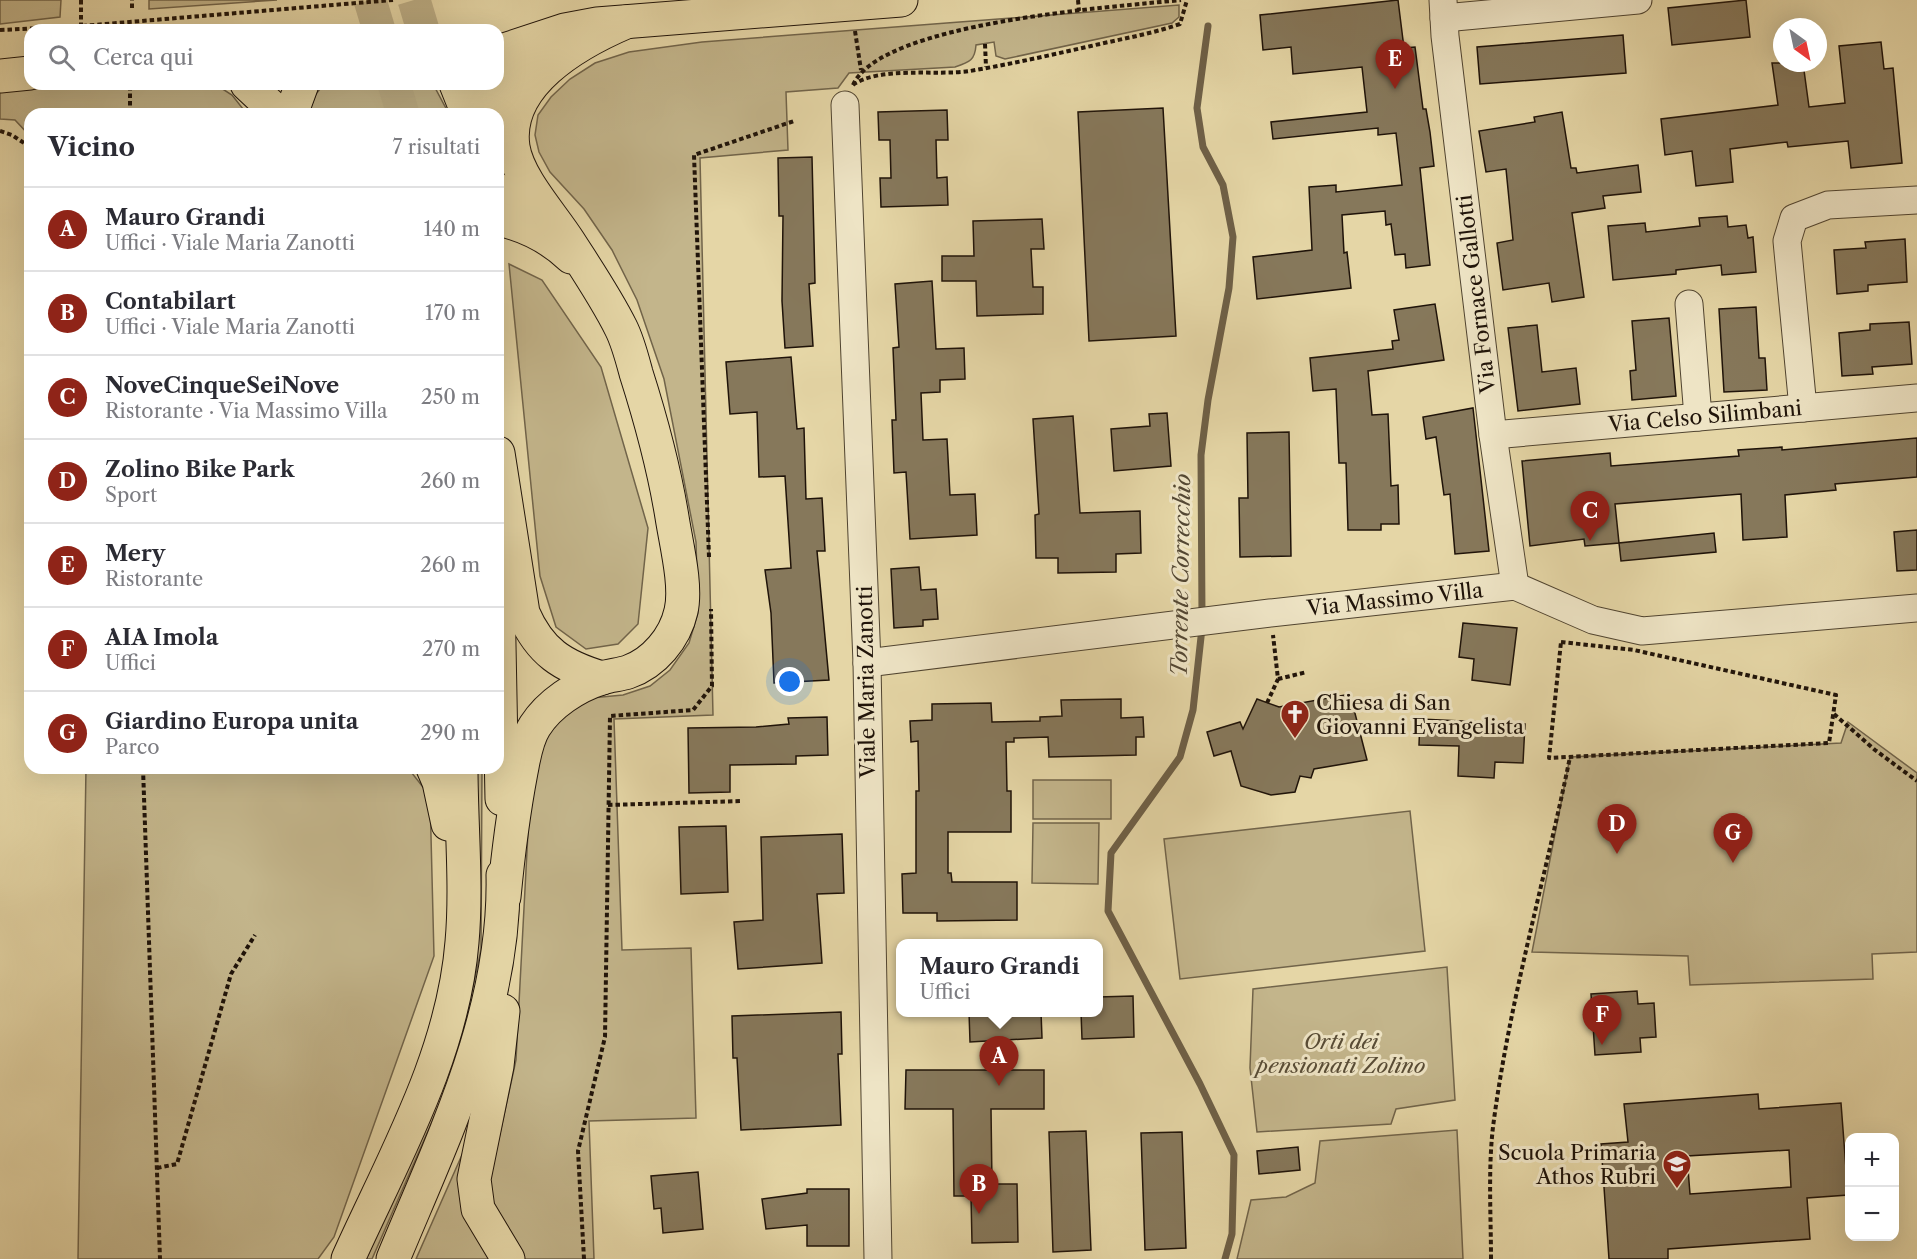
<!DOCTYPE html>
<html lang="it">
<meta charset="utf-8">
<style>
body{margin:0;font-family:"Libre Caslon Text",serif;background:#f2f2f3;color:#2b2b33}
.controls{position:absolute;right:18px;bottom:18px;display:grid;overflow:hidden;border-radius:12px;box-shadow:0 6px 24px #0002}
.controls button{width:54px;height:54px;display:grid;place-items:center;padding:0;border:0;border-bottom:2px solid #e1e1e2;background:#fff;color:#2b2b33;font:30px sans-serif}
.compass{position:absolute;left:1773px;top:18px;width:54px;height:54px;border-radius:50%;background:#fff;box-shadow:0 6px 24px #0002;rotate:147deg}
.you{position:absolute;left:790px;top:682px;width:21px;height:21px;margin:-15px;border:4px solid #fff;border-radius:50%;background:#1a73e8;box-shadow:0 0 0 9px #1a73e833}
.badge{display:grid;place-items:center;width:39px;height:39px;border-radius:50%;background:#8f2418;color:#fff;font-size:20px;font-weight:700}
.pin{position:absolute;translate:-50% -50px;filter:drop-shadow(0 2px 3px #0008)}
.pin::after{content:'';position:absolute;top:32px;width:21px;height:18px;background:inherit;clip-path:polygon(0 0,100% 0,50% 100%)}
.popup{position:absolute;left:896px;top:939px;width:207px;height:78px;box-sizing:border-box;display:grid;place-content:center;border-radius:12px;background:#fff;filter:drop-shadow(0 2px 4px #0005);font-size:20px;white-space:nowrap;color:#7c7c81}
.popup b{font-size:22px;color:#2b2b33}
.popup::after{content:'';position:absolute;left:50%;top:100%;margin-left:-12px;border:12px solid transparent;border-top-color:#fff}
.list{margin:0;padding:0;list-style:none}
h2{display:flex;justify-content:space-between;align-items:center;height:78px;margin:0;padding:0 24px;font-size:26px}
h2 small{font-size:20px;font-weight:400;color:#7c7c81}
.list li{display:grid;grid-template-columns:39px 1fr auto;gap:18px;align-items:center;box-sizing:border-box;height:84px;padding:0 24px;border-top:2px solid #e1e1e2}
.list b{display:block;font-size:22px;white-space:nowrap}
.list p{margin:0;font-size:20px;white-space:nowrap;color:#7c7c81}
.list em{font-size:20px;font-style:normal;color:#7c7c81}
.icon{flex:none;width:33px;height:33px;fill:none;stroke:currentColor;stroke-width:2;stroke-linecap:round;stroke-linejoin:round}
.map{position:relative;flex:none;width:1917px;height:1259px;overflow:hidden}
.search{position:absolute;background:#fff;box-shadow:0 6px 24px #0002;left:24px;top:24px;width:480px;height:66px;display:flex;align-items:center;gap:15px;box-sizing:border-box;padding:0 21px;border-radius:18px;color:#7c7c81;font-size:22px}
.panel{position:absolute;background:#fff;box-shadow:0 6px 24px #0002;left:24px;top:108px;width:480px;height:666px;border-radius:18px}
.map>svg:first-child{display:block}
</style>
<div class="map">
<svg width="1917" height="1259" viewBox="0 0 1917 1259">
<rect width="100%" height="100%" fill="#e5d6a6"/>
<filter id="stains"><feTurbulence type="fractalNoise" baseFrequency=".00333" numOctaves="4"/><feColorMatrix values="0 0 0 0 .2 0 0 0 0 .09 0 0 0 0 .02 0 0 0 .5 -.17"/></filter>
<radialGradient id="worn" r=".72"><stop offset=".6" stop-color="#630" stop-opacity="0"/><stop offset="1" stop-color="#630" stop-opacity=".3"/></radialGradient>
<g fill="#c3b58b" stroke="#71644a" stroke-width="1.5">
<path d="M 0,0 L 61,0 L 60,17 L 0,24 Z"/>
<path d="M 149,0 L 277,0 L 149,9 Z"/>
<path d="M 1179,5 L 1179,17 L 1172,23 L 1005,59 L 996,56 L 994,42 L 976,45 C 975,60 970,62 955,67 L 849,73 L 838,88 L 786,92 L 788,150 L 700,158 L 713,715 L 614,719 L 622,950 L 691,948 L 696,1118 L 589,1121 L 594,1259 L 522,1259 L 495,1208 L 489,1184 L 516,1060 L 530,794 L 537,750 L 552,723 L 591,698 L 623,695 L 650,686 L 670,670 L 689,643 L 698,613 L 696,542 L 664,379 L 637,300 L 612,250 L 584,209 L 550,172 L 539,152 L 535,135 L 538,115 L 551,97 L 570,79 L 595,63 L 629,52 L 702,42 Z"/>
<path d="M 78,84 L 215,84 L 232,95 L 247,114 L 30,114 L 30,136 L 15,120 L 0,119 L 0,89 Z"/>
<path d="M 324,84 L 433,84 L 449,114 L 308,114 L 316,94 Z"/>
<path d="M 509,264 L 542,280 L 601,367 L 648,528 L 638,624 L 618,644 L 586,649 L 556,627 L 540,576 Z"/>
<path d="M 1848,722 L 1917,773 L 1917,952 L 1872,954 L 1873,979 L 1690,985 L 1688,956 L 1532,952 L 1570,757 L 1841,743 Z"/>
<path d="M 86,768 L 408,768 L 430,796 L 434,956 L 334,1237 L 318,1259 L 78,1259 Z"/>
<path d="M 472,768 L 482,768 L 481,950 L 467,1015 L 446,1090 L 372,1259 L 362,1259 L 437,1087 Z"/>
<rect x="1033" y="780" width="78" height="39"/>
<path d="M 1410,811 L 1425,951 L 1180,979 L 1164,839 Z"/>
<path d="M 1033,823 L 1099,823 L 1098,884 L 1032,883 Z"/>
<path d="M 1447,967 L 1455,1100 L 1396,1109 L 1391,1124 L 1257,1132 L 1250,1068 L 1253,989 Z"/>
<path d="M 1457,1130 L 1463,1259 L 1237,1259 L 1251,1200 L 1286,1197 L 1315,1183 L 1320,1141 Z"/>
<path d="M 465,1148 C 456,1203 459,1213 492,1259 L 416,1259 Z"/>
</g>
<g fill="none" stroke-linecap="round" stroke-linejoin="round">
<g stroke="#6e6047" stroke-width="7">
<path d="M 1202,617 L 1201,455 L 1208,400 L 1229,288 L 1233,237 L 1223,185 L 1203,147 L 1197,108 L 1208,26"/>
<path d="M 1202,628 L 1193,710 L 1180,757 L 1111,853 L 1108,911 L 1200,1084 L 1234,1155 L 1232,1234 L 1225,1259"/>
</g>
</g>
<g fill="#86785b" stroke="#1f1309" stroke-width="1.5" fill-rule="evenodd">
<path d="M 1398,0 L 1404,48 L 1415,47 L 1423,109 L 1426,109 L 1430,132 L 1434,166 L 1420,168 L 1430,265 L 1406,268 L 1405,254 L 1395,255 L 1391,224 L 1386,225 L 1385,211 L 1342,215 L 1344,253 L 1347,252 L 1351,288 L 1257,299 L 1253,257 L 1312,250 L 1309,187 L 1336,185 L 1336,192 L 1402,185 L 1396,133 L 1378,135 L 1378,128 L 1273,139 L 1271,122 L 1367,112 L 1362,67 L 1293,74 L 1291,47 L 1263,50 L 1260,15 Z"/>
<path d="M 1746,0 L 1750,37 L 1672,45 L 1668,8 Z"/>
<path d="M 1623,35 L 1626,73 L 1480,84 L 1477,47 Z"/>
<path d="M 1881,42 L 1884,69 L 1893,68 L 1902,163 L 1851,168 L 1848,141 L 1788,147 L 1787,142 L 1730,149 L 1733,182 L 1696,186 L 1692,151 L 1665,155 L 1661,119 L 1778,105 L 1772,63 L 1803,63 L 1809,107 L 1845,103 L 1839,46 Z"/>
<path d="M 1163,108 L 1176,336 L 1089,341 L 1078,112 Z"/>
<path d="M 947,110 L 948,140 L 936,140 L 937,178 L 947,177 L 948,205 L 881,207 L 880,178 L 891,178 L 890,140 L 879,140 L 878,112 Z"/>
<path d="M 1562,112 L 1571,168 L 1576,168 L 1577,173 L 1638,165 L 1641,192 L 1603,196 L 1605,208 L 1572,213 L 1584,297 L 1552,302 L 1549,283 L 1503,290 L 1497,243 L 1513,240 L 1506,169 L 1486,172 L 1479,131 L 1535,122 L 1534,117 Z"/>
<path d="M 812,157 L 815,283 L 809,284 L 813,346 L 785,348 L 782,301 L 783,216 L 779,216 L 778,158 Z"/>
<path d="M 1727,216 L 1728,227 L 1746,225 L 1748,238 L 1753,237 L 1756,272 L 1722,275 L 1721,265 L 1676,270 L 1676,274 L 1613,280 L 1608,226 L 1645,223 L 1646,232 L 1700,226 L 1699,218 Z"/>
<path d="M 1042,219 L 1044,249 L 1031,249 L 1033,287 L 1043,287 L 1043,314 L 977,316 L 976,281 L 942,281 L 942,256 L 974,256 L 973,221 Z"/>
<path d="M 1905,239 L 1907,282 L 1868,285 L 1868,291 L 1837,294 L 1834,250 L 1866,248 L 1865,242 Z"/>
<path d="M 932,281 L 936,349 L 964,348 L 965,379 L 940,380 L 940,392 L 921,393 L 923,440 L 947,439 L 950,495 L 975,494 L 977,535 L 910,539 L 906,472 L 894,473 L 892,420 L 896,420 L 893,348 L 899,347 L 895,284 Z"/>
<path d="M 1435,304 L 1444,360 L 1368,371 L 1372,415 L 1388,414 L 1391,486 L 1398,485 L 1399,524 L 1381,524 L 1381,530 L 1348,530 L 1346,463 L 1339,463 L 1336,389 L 1313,391 L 1310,358 L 1393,349 L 1392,341 L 1399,340 L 1394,310 Z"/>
<path d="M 1756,307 L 1759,358 L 1765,358 L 1767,390 L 1724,392 L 1719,309 Z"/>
<path d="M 1669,318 L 1676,396 L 1632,400 L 1630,371 L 1636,370 L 1632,321 Z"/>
<path d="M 1909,322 L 1912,364 L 1872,367 L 1873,374 L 1842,376 L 1839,333 L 1870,330 L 1870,324 Z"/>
<path d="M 1537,325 L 1542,372 L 1576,368 L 1580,404 L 1518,411 L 1508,328 Z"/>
<path d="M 791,357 L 797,429 L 804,428 L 806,499 L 822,498 L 825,551 L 817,551 L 829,680 L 774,683 L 771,613 L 765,570 L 791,568 L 785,476 L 759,477 L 757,412 L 730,414 L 726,362 Z"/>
<path d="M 1473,408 L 1489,551 L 1455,554 L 1450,494 L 1444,495 L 1436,437 L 1426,439 L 1423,417 Z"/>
<path d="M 1167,413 L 1171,466 L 1114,471 L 1111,429 L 1150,426 L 1149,414 Z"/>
<path d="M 1073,416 L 1080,513 L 1140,511 L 1141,553 L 1116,554 L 1116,572 L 1058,573 L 1058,558 L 1036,558 L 1035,515 L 1039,514 L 1033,419 Z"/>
<path d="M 1289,432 L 1291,556 L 1240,557 L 1239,498 L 1248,498 L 1247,433 Z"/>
<path d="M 1917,438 L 1917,477 L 1835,484 L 1836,490 L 1785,495 L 1787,537 L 1743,540 L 1741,494 L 1615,504 L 1619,543 L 1585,546 L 1584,539 L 1530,546 L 1522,461 L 1610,453 L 1611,466 L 1739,456 L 1738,450 L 1782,447 L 1782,450 Z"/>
<path d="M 1917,530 L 1917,570 L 1897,571 L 1894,532 Z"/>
<path d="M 1714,533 L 1716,552 L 1621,561 L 1619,543 Z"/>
<path d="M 919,567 L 921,590 L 936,589 L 938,619 L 923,620 L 923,626 L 894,628 L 891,569 Z"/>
<path d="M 1463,623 L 1517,628 L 1510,685 L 1472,680 L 1474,659 L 1459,657 Z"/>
<path d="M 1350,694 L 1367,760 L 1314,769 L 1311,778 L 1300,776 L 1295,792 L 1271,795 L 1241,786 L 1231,751 L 1214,756 L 1207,732 L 1240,722 L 1243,729 L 1257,699 L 1279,707 Z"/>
<path d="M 1121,699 L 1121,718 L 1143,717 L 1144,737 L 1136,737 L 1136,755 L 1049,757 L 1048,737 L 1014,738 L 1014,742 L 1006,742 L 1007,791 L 1011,791 L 1011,832 L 948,832 L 948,873 L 951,873 L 952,882 L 1017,882 L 1017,920 L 937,921 L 937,913 L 903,913 L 902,874 L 916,873 L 916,791 L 919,791 L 918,741 L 911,742 L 910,721 L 932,720 L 932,704 L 991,703 L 992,722 L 1040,721 L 1040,717 L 1062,716 L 1061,700 Z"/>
<path d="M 827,717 L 828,755 L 796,756 L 796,764 L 730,765 L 730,792 L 689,793 L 688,728 L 756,727 L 789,724 L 788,718 Z"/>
<path d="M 1420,719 L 1525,724 L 1523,763 L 1495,762 L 1494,778 L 1458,776 L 1459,746 L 1419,745 Z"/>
<path d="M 726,826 L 728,892 L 681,894 L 679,827 Z"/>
<path d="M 842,834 L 844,893 L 817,894 L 822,963 L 738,969 L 734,922 L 763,920 L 761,837 Z"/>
<path d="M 1637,991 L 1638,1004 L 1654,1003 L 1656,1037 L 1640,1038 L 1641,1052 L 1595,1055 L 1591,994 Z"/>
<path d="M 1133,996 L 1134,1037 L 1082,1039 L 1081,1012 L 1098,1012 L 1098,997 Z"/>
<path d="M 841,1012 L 842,1054 L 838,1054 L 841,1125 L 741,1130 L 737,1058 L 733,1058 L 732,1016 Z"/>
<path d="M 969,1012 L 1041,1012 L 1042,1038 L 970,1042 Z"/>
<path d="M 906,1070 L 1044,1070 L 1044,1109 L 991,1109 L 992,1184 L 1017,1184 L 1018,1242 L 972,1243 L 971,1196 L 954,1196 L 953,1109 L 905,1109 Z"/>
<path d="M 1758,1094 L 1759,1109 L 1841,1103 L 1848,1195 L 1807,1198 L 1810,1239 L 1668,1249 L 1668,1259 L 1609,1259 L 1601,1144 L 1628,1142 L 1624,1104 ZM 1789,1150 L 1791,1187 L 1690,1194 L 1687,1156 Z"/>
<path d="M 1086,1131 L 1091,1250 L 1053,1252 L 1049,1132 Z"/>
<path d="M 1182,1132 L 1186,1248 L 1145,1250 L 1141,1133 Z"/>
<path d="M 1298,1147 L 1300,1170 L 1259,1174 L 1257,1151 Z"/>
<path d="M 698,1172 L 703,1229 L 663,1233 L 661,1208 L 654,1209 L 651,1176 Z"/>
<path d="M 807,1189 L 849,1189 L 849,1246 L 807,1246 L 807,1225 L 766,1229 L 762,1199 L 807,1193 Z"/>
</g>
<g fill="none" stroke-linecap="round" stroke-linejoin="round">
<g stroke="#bdaf87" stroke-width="33" stroke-dasharray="33 16" stroke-linecap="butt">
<path d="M 370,0 L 379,30"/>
<path d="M 414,0 L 423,30"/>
<path d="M 394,84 L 403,114"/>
</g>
<g stroke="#504430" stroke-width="29">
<g id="minor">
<path d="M 1443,0 L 1445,36 L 1493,435 L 1515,586"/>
<path d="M 1444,18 L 1638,0"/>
<path d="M 845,105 L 867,663 L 878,1259"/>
<path d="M 1689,304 L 1698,417"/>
<path d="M 1803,408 L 1787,241 L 1794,218 L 1828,205 L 1917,200"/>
<path d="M 1493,435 L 1917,398"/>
<path d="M 867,663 L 1270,613 L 1515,586 L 1593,620 L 1642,631 L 1917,608"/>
</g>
</g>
<g stroke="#1f1309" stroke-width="35">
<g id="major">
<path d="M 498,52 L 565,30 L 597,24 L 901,0"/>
<path d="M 0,76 L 30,73"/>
<path d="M 247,84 L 279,114"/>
<path d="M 456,84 L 468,114"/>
<path d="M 291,114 L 302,84"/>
<path d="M 480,114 C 497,85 517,64 543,43"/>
</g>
</g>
<g stroke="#1f1309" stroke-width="35">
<g id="highway">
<path d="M 498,190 L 532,228"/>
<path d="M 498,219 C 525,225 551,238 571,257"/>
<path d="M 498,453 L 523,613 C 540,652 562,666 602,678"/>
<path d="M 498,594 L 502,799"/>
<path d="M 433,768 L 439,782 L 448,824"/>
<path d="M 504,897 C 508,855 513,814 521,772 C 524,757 526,740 535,726 C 549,704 576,686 602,678 C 610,675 619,675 628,672 C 654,663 675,638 681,611 C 687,586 676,543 672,517 C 664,468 651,420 636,373 C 632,358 628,342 621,328 C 606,298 587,270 569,242 C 552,215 518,179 513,147 C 504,84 577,43 626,22"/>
<path d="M 503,1011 L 497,1066 L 474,1179 L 478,1209 L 508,1259"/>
<path d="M 348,1259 C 394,1157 453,1055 462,942 C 467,887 461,823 461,768"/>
<path d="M 393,1259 C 444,1136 506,1011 503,875"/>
</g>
</g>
<g stroke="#1f1309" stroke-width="4" stroke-dasharray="4.5 3" stroke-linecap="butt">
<path d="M 81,0 L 81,26"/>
<path d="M 1078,0 L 1079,11"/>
<path d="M 132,8 L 132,0"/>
<path d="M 0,30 L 81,26 L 393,0"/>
<path d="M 855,31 L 861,70"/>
<path d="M 985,44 L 986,67"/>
<path d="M 853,85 C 879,66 936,76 970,71 C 1011,64 1051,55 1091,46 C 1121,39 1151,34 1180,24 L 1187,0"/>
<path d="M 853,85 C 881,22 1114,7 1181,0"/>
<path d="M 130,86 L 130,114"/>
<path d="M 0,131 L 12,135 L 30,147"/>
<path d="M 709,557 L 694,155 L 794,121"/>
<path d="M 1561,642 L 1634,650 L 1836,695 L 1829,743 L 1549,758 Z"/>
<path d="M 1278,679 L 1307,672"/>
<path d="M 1267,703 L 1278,679 L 1273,635"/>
<path d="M 1834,714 L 1875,750 L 1917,781"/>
<path d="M 143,768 L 160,1259"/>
<path d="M 608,805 L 742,801"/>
<path d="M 157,1168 L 177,1164 L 231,974 L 255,935"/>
<path d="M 584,1259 L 578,1151 L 605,1037 L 610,716 L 693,710 L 712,686 L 711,609"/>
<path d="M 1491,1259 C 1491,1216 1488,1170 1493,1127 C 1509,1002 1545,880 1570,757"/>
</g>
<use href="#minor" stroke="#eee4c5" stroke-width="27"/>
<use href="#major" stroke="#e5d6a6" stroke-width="33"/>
<use href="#highway" stroke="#e5d6a6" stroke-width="33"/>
</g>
<defs>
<g id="church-pin" transform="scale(1.5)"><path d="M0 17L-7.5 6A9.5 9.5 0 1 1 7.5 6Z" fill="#8f2418" stroke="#eee4c5"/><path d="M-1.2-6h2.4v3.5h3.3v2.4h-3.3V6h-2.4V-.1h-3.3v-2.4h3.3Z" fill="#fff"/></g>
<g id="school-pin" transform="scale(1.5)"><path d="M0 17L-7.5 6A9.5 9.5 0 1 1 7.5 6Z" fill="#8f2418" stroke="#eee4c5"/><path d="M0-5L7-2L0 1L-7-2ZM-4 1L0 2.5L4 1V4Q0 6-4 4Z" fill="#fff"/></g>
</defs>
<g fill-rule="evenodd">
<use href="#church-pin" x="1295" y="714"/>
<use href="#school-pin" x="1677" y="1164"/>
</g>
<g text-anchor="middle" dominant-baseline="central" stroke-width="6" stroke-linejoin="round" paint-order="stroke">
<g font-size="21" fill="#1f1309" stroke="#eee4c5">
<text transform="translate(1476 294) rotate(-97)">Via Fornace Gallotti</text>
<text transform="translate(1705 416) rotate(-5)">Via Celso Silimbani</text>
<text transform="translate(1395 599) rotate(-6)">Via Massimo Villa</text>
<text transform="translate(866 682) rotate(-91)">Viale Maria Zanotti</text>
</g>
<g font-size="21" fill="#1f1309" stroke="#eee4c5" text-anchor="start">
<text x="1316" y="702">Chiesa di San<tspan x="1316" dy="24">Giovanni Evangelista</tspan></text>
<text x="1656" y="1152" text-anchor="end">Scuola Primaria<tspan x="1656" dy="24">Athos Rubri</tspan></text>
</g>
<g font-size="21" font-style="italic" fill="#584c36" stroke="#eee4c5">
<text x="1341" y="1041">Orti dei<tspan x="1341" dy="24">pensionati Zolino</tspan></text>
</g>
<g font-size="22" font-style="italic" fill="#534733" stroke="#eee4c5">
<text transform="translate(1181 575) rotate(-89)">Torrente Correcchio</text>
</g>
</g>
<rect width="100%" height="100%" filter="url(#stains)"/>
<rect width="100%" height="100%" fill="url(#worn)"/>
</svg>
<div class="controls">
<button>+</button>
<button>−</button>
</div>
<svg class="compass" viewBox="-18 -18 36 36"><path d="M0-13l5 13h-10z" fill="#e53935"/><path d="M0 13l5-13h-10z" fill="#7c7c81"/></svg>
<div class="you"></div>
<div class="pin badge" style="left:999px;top:1086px">A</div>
<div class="popup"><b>Mauro Grandi</b>Uffici</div>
<div class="pin badge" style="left:979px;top:1214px">B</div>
<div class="pin badge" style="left:1590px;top:541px">C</div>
<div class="pin badge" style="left:1617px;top:854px">D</div>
<div class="pin badge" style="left:1395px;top:89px">E</div>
<div class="pin badge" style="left:1602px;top:1045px">F</div>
<div class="pin badge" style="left:1733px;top:863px">G</div>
<div class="search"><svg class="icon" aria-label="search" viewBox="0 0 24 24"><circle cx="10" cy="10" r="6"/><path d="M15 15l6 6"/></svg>Cerca qui</div>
<section class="panel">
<h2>Vicino<small>7 risultati</small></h2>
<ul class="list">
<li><span class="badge">A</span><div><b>Mauro Grandi</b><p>Uffici · Viale Maria Zanotti</p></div><em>140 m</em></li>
<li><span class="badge">B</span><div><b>Contabilart</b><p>Uffici · Viale Maria Zanotti</p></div><em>170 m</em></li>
<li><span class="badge">C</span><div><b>NoveCinqueSeiNove</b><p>Ristorante · Via Massimo Villa</p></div><em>250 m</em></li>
<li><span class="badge">D</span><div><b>Zolino Bike Park</b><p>Sport</p></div><em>260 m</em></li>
<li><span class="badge">E</span><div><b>Mery</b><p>Ristorante</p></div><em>260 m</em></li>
<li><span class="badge">F</span><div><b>AIA Imola</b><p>Uffici</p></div><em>270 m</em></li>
<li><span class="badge">G</span><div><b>Giardino Europa unita</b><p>Parco</p></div><em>290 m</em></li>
</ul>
</section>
</div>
